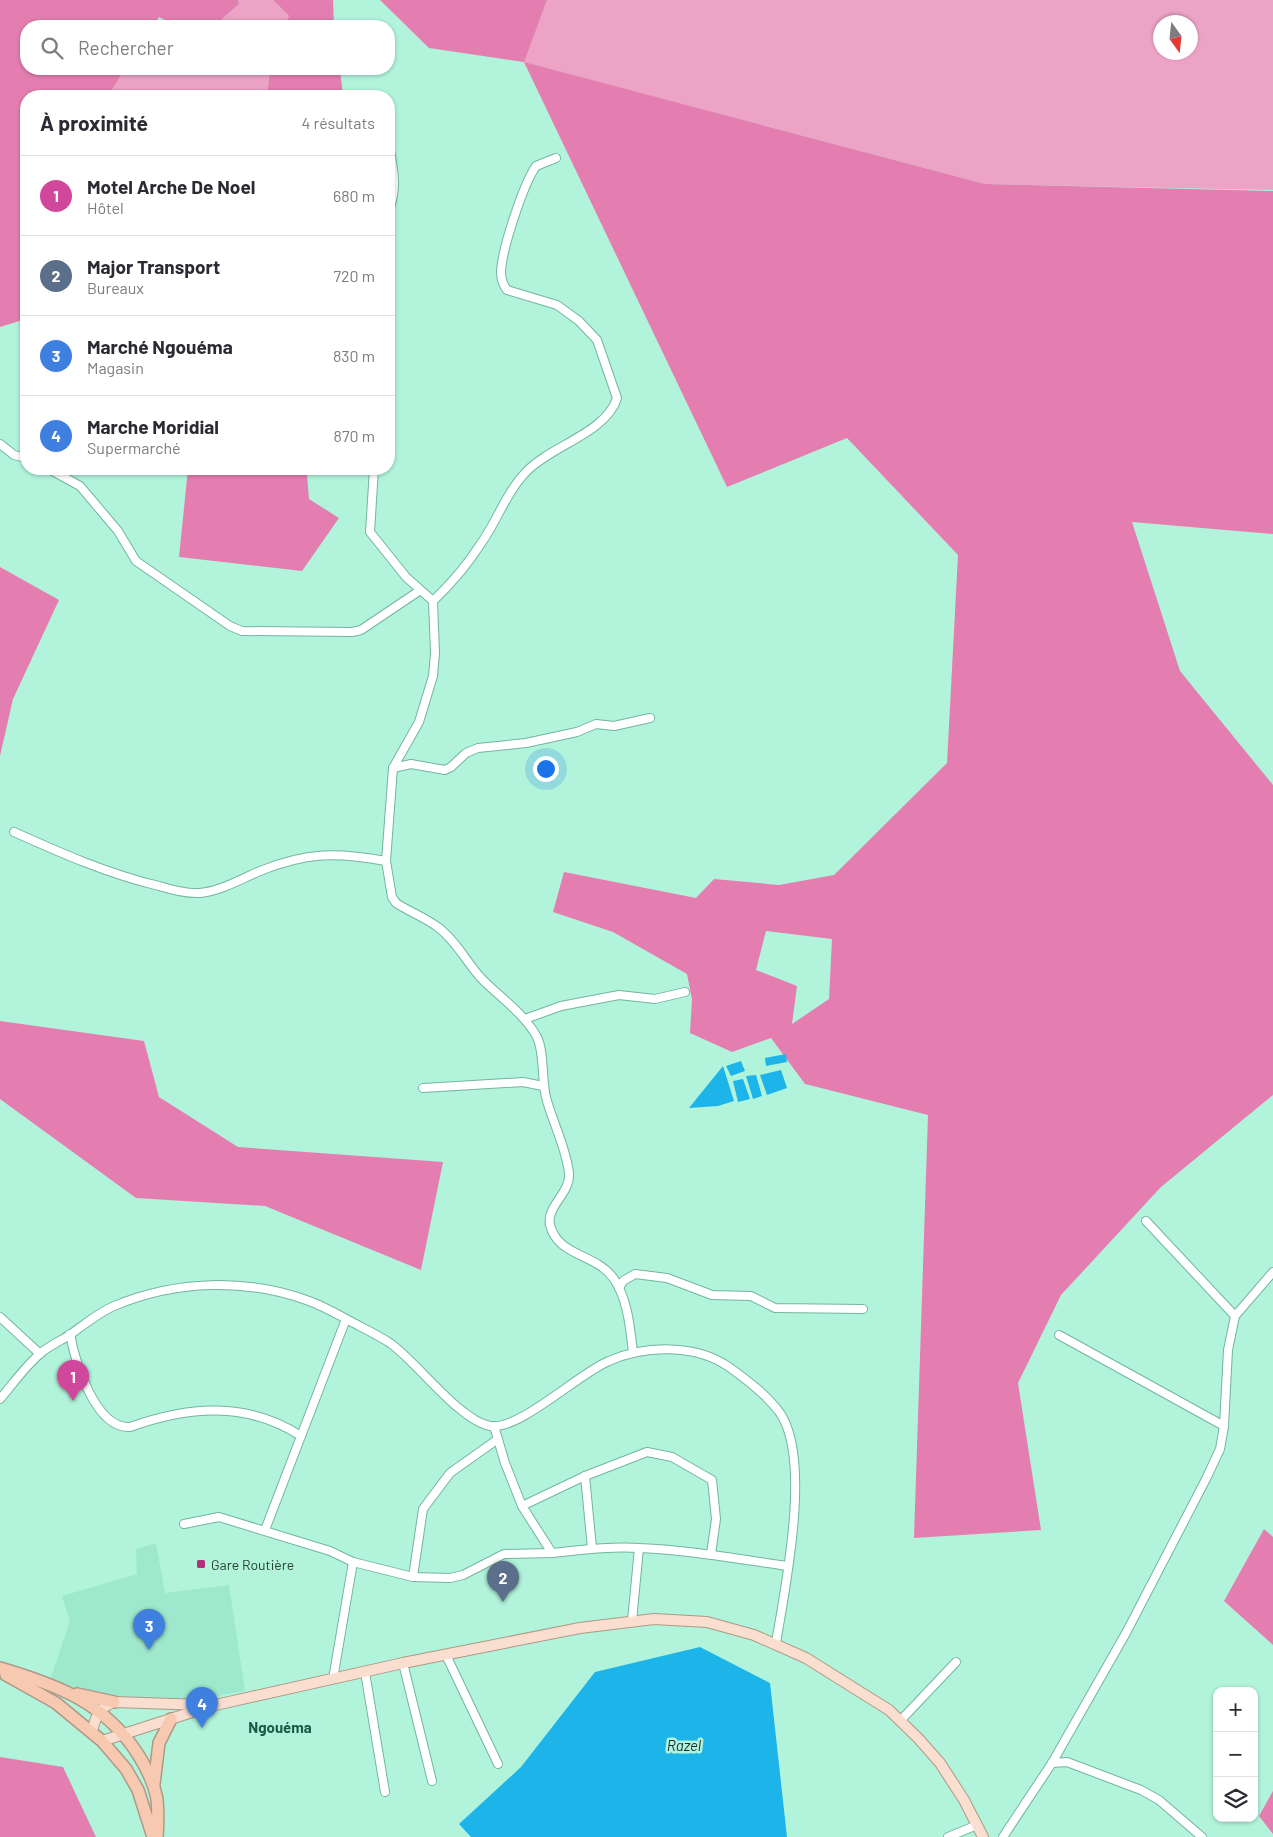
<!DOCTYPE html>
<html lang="fr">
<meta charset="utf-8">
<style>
body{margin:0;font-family:Barlow,sans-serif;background:#f7f7f7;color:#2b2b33}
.controls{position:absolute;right:15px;bottom:15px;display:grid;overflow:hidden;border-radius:10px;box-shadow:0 1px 4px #0004}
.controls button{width:45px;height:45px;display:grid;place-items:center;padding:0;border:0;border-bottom:1px solid #e1e1e2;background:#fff;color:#2b2b33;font:25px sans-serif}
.compass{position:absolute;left:1153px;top:15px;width:45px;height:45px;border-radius:50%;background:#fff;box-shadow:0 1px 4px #0004;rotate:165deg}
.you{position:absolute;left:545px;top:768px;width:18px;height:18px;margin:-12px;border:4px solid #fff;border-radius:50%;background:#1a73e8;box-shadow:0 0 0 8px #1a73e833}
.badge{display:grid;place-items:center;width:32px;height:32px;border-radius:50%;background:#1a73e8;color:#fff;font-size:16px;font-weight:700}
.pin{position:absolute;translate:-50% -41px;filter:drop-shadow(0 1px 2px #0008)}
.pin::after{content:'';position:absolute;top:26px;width:18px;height:15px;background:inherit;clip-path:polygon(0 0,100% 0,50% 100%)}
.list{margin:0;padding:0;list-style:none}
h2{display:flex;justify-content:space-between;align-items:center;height:65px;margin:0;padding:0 20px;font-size:21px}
h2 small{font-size:16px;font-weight:400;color:#7c7c81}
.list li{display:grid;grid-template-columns:32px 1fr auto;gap:15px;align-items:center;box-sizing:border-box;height:80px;padding:0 20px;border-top:1px solid #e1e1e2}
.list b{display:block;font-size:19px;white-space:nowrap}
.list p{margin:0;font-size:16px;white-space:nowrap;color:#7c7c81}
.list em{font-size:16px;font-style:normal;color:#7c7c81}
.icon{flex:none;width:28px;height:28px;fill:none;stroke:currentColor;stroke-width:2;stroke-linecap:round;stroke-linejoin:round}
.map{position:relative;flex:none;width:1273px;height:1837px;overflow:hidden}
.search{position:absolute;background:#fff;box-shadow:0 1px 4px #0004;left:20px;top:20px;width:375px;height:55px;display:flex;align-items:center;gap:12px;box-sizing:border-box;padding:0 18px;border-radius:20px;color:#7c7c81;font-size:19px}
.panel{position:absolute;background:#fff;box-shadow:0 1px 4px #0004;left:20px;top:90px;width:375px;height:385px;border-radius:20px}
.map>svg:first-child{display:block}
</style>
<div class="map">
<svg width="1273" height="1837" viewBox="0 0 1273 1837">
<rect width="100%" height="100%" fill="#b1f4db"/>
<path fill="#9ee8ce" d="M 156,1543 L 165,1593 L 229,1585 L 245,1691 L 200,1699 L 162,1700 L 102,1696 L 50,1680 L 70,1621 L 62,1596 L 137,1574 L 136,1549 Z"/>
<g fill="#eda3c6" fill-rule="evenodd">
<path d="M 238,0 L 273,0 L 289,16 L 284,26 L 214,26 L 239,4 Z"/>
<path d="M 547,0 L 1273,0 L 1273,190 L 985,184 L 523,62 ZM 1160,22 L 1190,22 L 1190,52 L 1160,52 Z"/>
<path d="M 125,69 L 270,69 L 267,96 L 108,96 Z"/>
</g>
<g fill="#e47eb1" fill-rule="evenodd">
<path d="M 0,0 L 238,0 L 239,4 L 214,26 L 177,26 L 159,17 L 153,26 L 26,26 L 26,69 L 125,69 L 108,96 L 26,96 L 26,319 L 0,327 Z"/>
<path d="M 273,0 L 333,0 L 334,26 L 284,26 L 289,16 Z"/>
<path d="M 380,0 L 547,0 L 524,62 L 985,184 L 1273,191 L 1273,534 L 1132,522 L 1180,671 L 1273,785 L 1273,1095 L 1161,1187 L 1061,1295 L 1018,1383 L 1041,1530 L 914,1538 L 928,1115 L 805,1084 L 771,1038 L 732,1052 L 690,1033 L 692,999 L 687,974 L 613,932 L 553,912 L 564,872 L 696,898 L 714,879 L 779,885 L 834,875 L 947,763 L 958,555 L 847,438 L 727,487 L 524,62 L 429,48 ZM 766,931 L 832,939 L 829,999 L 792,1024 L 797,986 L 756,970 Z"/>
<path d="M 270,69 L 340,69 L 343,96 L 267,96 Z"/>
<path d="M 188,469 L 287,469 L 307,475 L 309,499 L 339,518 L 302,571 L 179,557 Z"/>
<path d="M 0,567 L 59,600 L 13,699 L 0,756 Z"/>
<path d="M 0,1021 L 144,1041 L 159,1097 L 238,1147 L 443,1162 L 421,1270 L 265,1206 L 136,1198 L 0,1099 Z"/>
<path d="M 1264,1529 L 1273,1537 L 1273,1645 L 1224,1601 Z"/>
<path d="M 0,1757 L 63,1767 L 96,1837 L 0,1837 Z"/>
<path d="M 1273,1791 L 1273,1834 L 1259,1816 Z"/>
</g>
<g fill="#1db4ea">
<path d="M 786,1054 L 787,1062 L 766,1066 L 765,1058 Z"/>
<path d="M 741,1061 L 745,1071 L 731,1076 L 726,1066 Z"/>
<path d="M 723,1066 L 734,1101 L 718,1106 L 689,1108 Z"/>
<path d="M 781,1070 L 787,1088 L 767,1095 L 760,1075 Z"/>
<path d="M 756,1075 L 762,1096 L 753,1099 L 746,1076 Z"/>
<path d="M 743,1079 L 750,1099 L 738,1102 L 733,1081 Z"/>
<path d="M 700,1647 L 770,1683 L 787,1837 L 471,1837 L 459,1824 L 521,1767 L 595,1672 Z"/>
</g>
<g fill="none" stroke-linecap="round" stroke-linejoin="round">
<g stroke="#74b59e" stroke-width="10">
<g id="minor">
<path d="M 389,210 C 397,189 394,173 390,151"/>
<path d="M 0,444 L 14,455 L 26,458"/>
<path d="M 49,469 L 80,486 L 118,531 L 136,561 L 230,626 L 242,631 L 352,632 L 361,630 L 419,591"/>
<path d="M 374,469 L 370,532 L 406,577 L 433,601 L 435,653 L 433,676 L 419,722 L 393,768 L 386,861 L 392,897 L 396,903 C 410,912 426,918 439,928 C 456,941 466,961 480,977 C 499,997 524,1013 537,1037 C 545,1054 541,1082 547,1101 C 554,1125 566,1148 569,1173 C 571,1193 546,1206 550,1225 C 558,1257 596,1253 614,1279 C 628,1300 630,1328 633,1352"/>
<path d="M 433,601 C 452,583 468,564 482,542 C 498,519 507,491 527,471 C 551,446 607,432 617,398 L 597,340 L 579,321 L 557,305 L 507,290 C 503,285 501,279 501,272 C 502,249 523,185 536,166 L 556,158"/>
<path d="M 393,768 L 411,764 L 445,770 L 451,767 L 466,753 L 478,748 L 526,743 L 577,732 L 596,724 L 614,726 L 650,718"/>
<path d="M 14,832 C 61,853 108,874 159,886 C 172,890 186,894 200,893 C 221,891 241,879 260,871 C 307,852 337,852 386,861"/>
<path d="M 525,1019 L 561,1006 L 619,995 L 655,999 L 685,992"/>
<path d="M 423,1088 L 523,1082 L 543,1086"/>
<path d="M 1146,1221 L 1235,1316"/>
<path d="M 619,1288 L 623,1281 L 635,1274 L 667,1278 L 712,1295 L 751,1296 L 775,1308 L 863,1309"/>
<path d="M 0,1317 L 40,1354"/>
<path d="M 70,1334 C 75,1361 95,1429 130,1427 C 189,1406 246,1401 301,1436"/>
<path d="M 1059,1335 L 1224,1426"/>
<path d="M 0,1399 C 13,1384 26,1365 42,1352 C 51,1345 62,1340 71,1334 C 85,1324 98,1313 114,1306 C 176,1280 247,1278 309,1301 C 323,1306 337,1314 350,1321 C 363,1328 378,1335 390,1343 C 418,1363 459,1420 490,1426 C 519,1431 579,1373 609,1361 C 645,1345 696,1344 729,1367 C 747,1380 767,1395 780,1413 C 812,1460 785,1588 776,1643"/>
<path d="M 585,1476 L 592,1548"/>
<path d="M 522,1506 L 585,1476 L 647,1452 L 672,1457 L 712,1480 L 716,1519 L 711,1554"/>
<path d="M 184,1524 L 219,1517 L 330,1551 L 353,1562 L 413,1577 L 450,1578 L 463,1575 L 504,1554 L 552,1553 L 522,1506 L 505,1463 L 494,1426"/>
<path d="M 265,1530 L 346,1319"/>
<path d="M 552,1553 C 581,1550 611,1546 640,1548 C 689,1550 738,1559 787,1566"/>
<path d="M 413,1577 L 423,1509 L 450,1473 L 498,1439"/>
<path d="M 632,1621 L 639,1548"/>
<path d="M 446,1655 L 498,1764"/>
<path d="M 403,1663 L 432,1781"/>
<path d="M 365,1672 L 385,1792"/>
<path d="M 333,1679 L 353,1562"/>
<path d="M 901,1720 L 956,1662"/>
<path d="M 1052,1763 L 1067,1762 L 1141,1790 L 1159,1800 L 1202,1837"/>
<path d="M 948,1837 L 977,1825"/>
<path d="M 1003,1837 L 1052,1763 L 1126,1633 L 1206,1479 L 1220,1449 L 1224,1426 L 1228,1350 L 1235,1316 L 1273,1272"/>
</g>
</g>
<g stroke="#ae9986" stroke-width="12">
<g id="major">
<path d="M 92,1732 C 95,1718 99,1707 114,1702 L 203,1705"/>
<path d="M 102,1741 L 211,1706 L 403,1663 L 580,1628 L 654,1619 L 707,1622 L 754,1635 L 806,1658 L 889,1710 L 918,1738 L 940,1763 L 964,1800 L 983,1837"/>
</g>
</g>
<g stroke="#ae9986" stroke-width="14">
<g id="highway">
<path d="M 0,1668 C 58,1685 106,1703 139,1756 C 147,1769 154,1783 157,1799 C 158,1811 158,1824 157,1837"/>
<path d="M 6,1675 L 56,1703 L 102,1741 L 126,1769 L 138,1790 L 153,1837"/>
<path d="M 77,1694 L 114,1702"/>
<path d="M 154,1784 L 159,1743 L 171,1719"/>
</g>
</g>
<use href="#minor" stroke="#fff" stroke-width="8"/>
<use href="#major" stroke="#fadfd0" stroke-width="10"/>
<use href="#highway" stroke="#f7c9b1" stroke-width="11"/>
</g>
<rect fill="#b2307a" stroke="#b1f4db" stroke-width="2" x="196" y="1559" width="10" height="10" rx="2.5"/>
<g text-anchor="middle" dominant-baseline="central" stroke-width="5" stroke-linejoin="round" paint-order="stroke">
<g font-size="14" fill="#264137" stroke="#b1f4db" text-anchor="start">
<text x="211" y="1564">Gare Routière</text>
</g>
<g font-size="15" font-weight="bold" fill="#175b48" stroke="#b1f4db">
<text x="280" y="1727">Ngouéma</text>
</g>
<g font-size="15" font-style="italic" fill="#172d37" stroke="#b1f4db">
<text x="684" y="1745">Razel</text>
</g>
</g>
</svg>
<div class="controls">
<button>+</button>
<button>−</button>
<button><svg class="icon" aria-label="layers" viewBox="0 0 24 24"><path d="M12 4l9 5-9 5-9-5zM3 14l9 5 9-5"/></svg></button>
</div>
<svg class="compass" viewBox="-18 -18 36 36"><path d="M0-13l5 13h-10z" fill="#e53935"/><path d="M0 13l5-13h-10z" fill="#7c7c81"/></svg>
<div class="you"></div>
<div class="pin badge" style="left:73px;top:1401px;background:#d1479c">1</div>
<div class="pin badge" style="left:503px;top:1602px;background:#5c6f8a">2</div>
<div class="pin badge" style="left:149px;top:1650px;background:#3f7fe0">3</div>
<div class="pin badge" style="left:202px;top:1728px;background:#3f7fe0">4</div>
<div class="search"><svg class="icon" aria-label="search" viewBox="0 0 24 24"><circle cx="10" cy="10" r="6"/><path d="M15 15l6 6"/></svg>Rechercher</div>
<section class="panel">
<h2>À proximité<small>4 résultats</small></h2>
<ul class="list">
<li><span class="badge" style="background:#d1479c">1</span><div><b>Motel Arche De Noel</b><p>Hôtel</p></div><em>680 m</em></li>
<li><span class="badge" style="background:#5c6f8a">2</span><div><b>Major Transport</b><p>Bureaux</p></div><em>720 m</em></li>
<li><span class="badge" style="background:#3f7fe0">3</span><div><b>Marché Ngouéma</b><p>Magasin</p></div><em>830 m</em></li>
<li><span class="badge" style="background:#3f7fe0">4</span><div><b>Marche Moridial</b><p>Supermarché</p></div><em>870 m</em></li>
</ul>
</section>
</div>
